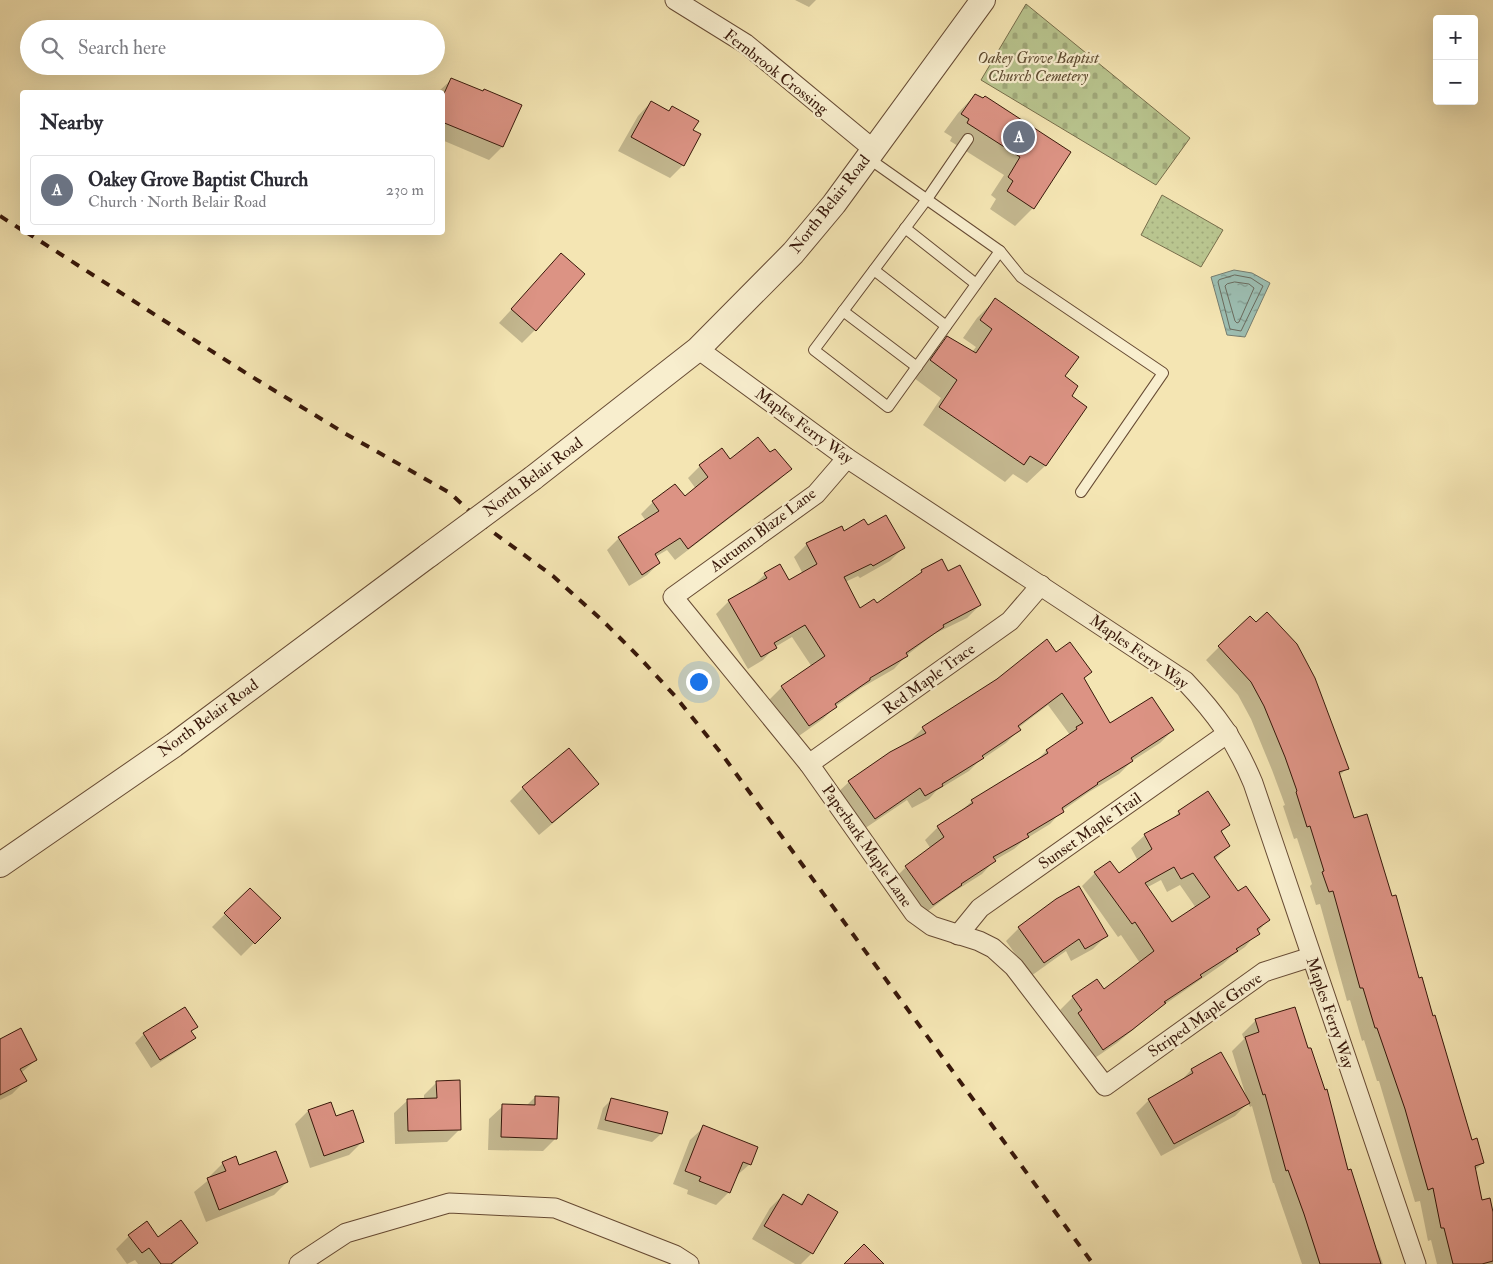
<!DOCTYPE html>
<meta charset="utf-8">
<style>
body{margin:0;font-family:"IM FELL Double Pica",serif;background:#f2f2f3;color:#2b2b33}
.controls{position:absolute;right:15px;top:15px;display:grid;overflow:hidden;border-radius:5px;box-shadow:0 5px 20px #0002}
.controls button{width:45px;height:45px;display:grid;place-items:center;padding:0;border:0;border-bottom:1px solid #e1e1e2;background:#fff;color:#2b2b33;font:25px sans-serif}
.you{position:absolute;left:698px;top:681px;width:18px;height:18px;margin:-12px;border:4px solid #fff;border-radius:50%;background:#1a73e8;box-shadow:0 0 0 8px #1a73e833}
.badge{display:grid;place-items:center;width:32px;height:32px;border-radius:50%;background:#db2777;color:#fff;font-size:16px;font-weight:700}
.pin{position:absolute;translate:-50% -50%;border:2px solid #fff;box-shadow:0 1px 5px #0006}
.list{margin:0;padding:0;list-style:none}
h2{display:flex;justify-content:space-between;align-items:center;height:65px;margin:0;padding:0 20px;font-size:21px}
h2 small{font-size:16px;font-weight:400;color:#7c7c81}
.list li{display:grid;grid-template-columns:32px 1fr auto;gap:15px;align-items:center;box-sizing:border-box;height:70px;margin:0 10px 10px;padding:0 10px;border:1px solid #e1e1e2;border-radius:5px}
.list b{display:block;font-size:19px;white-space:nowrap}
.list p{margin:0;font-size:16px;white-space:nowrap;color:#7c7c81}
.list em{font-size:16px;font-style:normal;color:#7c7c81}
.icon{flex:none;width:28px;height:28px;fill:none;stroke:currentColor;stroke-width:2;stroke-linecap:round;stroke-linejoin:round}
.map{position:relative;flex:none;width:1493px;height:1264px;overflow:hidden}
.search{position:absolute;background:#fff;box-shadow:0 5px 20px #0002;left:20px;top:20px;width:425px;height:55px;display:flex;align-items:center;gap:12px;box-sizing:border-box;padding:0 18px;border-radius:28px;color:#7c7c81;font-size:19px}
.panel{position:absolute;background:#fff;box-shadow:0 5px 20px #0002;left:20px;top:90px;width:425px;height:145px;border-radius:5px}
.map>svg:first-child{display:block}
</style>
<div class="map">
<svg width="1493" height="1264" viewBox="0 0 1493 1264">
<defs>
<pattern id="cemetery-stones" width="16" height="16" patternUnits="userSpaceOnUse" patternTransform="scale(1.25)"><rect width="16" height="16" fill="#b9c58f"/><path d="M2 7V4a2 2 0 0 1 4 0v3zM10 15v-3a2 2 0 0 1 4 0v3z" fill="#a0a87a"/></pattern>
<pattern id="park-dots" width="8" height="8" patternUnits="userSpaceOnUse" patternTransform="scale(1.25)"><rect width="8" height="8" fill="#b9c58f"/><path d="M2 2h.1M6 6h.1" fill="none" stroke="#a0a87a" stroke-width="1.8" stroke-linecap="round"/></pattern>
<pattern id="water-ripples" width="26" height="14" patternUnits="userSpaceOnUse" patternTransform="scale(1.25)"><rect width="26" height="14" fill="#9cbeb2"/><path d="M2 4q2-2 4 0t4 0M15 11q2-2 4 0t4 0" fill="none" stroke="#80998f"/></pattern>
</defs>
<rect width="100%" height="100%" fill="#f4e5b3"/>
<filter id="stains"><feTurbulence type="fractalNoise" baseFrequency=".004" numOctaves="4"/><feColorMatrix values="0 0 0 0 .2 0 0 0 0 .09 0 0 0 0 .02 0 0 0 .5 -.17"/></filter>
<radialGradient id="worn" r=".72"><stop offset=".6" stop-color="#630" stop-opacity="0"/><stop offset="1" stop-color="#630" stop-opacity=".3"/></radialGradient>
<path fill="url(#cemetery-stones)" stroke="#786e4c" d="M 1026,4 L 1190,138 L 1156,185 L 981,80 Z"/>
<path fill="url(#park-dots)" stroke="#786e4c" d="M 1162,195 L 1223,230 L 1201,267 L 1141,235 Z"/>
<path fill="url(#water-ripples)" stroke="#747c6f" d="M 1234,270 L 1252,273 L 1270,283 L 1245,337 L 1227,335 L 1211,277 Z"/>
<g fill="#0003" fill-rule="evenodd">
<path d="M 795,0 L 816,0 L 809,7 Z"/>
<path d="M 452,79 L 502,147 L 489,160 L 442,140 L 442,92 L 438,92 Z"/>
<path d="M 975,95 L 1070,152 L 1033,208 L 1015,226 L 990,209 L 996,199 L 991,195 L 1004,175 L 950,141 L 952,137 L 944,132 L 958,113 Z"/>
<path d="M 651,102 L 668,112 L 672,108 L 692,131 L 683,165 L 670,178 L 618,151 L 638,116 Z"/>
<path d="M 561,255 L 535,330 L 522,343 L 499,323 Z"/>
<path d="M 995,300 L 1063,377 L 1070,396 L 1086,407 L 1045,466 L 1027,483 L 1013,474 L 1005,482 L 923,425 L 941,398 L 914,378 L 930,355 L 948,338 L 972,352 L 976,347 L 963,338 L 977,318 Z"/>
<path d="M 721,450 L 730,461 L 770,454 L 790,469 L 778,481 L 675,560 L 667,550 L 655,557 L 659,563 L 647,575 L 629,586 L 607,550 L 619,538 L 646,521 L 641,514 L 653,502 L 675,486 L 684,498 L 696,489 L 688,478 L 700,466 Z"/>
<path d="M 867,527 L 903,548 L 890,561 L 860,578 L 858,576 L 845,582 L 859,610 L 876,605 L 913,579 L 922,571 L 947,573 L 980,605 L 967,618 L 934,634 L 906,656 L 894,669 L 861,688 L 836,706 L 823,719 L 796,738 L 769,700 L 782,687 L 812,667 L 792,637 L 775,647 L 763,660 L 748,669 L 716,614 L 729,601 L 752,587 L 765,574 L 788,582 L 803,574 L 794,557 L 807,544 Z"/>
<path d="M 1219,647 L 1347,768 L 1339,776 L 1353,820 L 1418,979 L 1472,1141 L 1483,1163 L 1475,1170 L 1481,1202 L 1493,1218 L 1493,1264 L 1437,1264 L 1431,1240 L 1428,1241 L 1420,1201 L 1415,1202 L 1379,1081 L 1377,1081 L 1364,1040 L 1362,1041 L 1350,1000 L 1347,1001 L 1320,904 L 1316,905 L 1310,886 L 1312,884 L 1297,838 L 1294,839 L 1283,806 L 1285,805 L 1272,770 L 1251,719 L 1238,695 L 1206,660 Z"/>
<path d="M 1056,654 L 1090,672 L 1083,679 L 1110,725 L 1173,730 L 1160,743 L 1132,761 L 1119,774 L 1089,792 L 1062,811 L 1050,824 L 1024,840 L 1014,849 L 995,860 L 982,874 L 952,893 L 920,917 L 893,880 L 906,867 L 931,849 L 925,840 L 938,827 L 960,812 L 972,801 L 1034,763 L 1046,751 L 1070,735 L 1048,705 L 1018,728 L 1019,730 L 1006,743 L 978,762 L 969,771 L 936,791 L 929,799 L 912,808 L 907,800 L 861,831 L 836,794 L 849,782 L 911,743 L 910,741 L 923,728 Z"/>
<path d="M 598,784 L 584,797 L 539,835 L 510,801 L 523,788 Z"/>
<path d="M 1208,793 L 1229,825 L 1220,833 L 1229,846 L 1214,860 L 1237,893 L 1268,920 L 1245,947 L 1232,956 L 1223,964 L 1158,1009 L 1117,1043 L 1089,1062 L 1066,1027 L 1069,1023 L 1060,1010 L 1073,997 L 1104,991 L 1140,963 L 1121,935 L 1118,937 L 1082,886 L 1095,873 L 1118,875 L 1138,861 L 1131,848 L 1145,835 L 1169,822 L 1179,812 ZM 1161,880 L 1167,892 L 1180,885 L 1196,908 L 1172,923 L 1146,888 Z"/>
<path d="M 225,914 L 279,918 L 241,956 L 212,927 Z"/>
<path d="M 1019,928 L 1106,936 L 1093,949 L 1071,961 L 1066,951 L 1031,976 L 1006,941 Z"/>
<path d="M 185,1009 L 196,1027 L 191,1032 L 194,1038 L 185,1046 L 151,1068 L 135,1043 L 144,1034 Z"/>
<path d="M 1295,1009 L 1348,1171 L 1375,1251 L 1378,1250 L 1383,1264 L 1302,1264 L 1274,1183 L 1273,1183 L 1252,1106 L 1250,1107 L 1248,1103 L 1235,1116 L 1161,1156 L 1136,1113 L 1149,1100 L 1179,1083 L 1191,1070 L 1220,1053 L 1246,1096 L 1232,1051 L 1244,1039 L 1242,1034 L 1255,1021 Z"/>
<path d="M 0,1040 L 36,1060 L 21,1073 L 25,1081 L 12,1094 L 0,1100 Z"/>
<path d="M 437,1082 L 460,1129 L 447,1142 L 395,1144 L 394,1113 L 408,1100 L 424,1100 L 424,1095 Z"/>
<path d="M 535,1097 L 556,1138 L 543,1151 L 488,1150 L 489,1119 L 503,1106 L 526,1106 Z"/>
<path d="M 611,1100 L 666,1113 L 661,1134 L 652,1142 L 597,1129 L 603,1108 Z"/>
<path d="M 330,1104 L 335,1118 L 363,1141 L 349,1155 L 310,1168 L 295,1124 L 308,1111 Z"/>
<path d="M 704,1127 L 750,1164 L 735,1177 L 729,1192 L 716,1205 L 687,1194 L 688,1190 L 673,1184 L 690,1140 Z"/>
<path d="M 223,1163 L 239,1167 L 287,1182 L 274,1195 L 206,1222 L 194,1192 L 211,1178 L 210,1176 Z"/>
<path d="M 783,1195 L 799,1205 L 808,1196 L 812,1253 L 801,1264 L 795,1264 L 752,1239 L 770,1208 Z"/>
<path d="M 129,1236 L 197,1243 L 173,1264 L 138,1264 L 135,1260 L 127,1264 L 116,1249 Z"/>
</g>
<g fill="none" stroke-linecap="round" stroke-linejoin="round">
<g stroke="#6a6b5e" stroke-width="1">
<path d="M 1235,275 L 1251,278 L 1263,286 L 1241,331 L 1230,329 L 1218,282 L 1219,280 Z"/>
<path d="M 1235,282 L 1249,284 L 1254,288 L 1239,322 L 1237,323 L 1235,321 L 1225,286 L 1227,284 Z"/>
</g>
</g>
<g fill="#dc9384" stroke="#38180a" fill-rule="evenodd">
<path d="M 451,78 L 483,91 L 484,89 L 522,105 L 503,147 L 442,122 L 442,98 Z"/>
<path d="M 975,94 L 983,98 L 985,96 L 1071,152 L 1034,209 L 1007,191 L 1013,181 L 1008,177 L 1020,157 L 967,123 L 969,119 L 961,114 Z"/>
<path d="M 651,101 L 669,111 L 672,106 L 699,121 L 693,130 L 701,134 L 684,166 L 631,137 Z"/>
<path d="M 561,253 L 585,274 L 536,331 L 511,309 Z"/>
<path d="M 995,298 L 1079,357 L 1065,376 L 1078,386 L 1072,396 L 1087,407 L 1046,466 L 1030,456 L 1024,465 L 939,407 L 957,380 L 930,360 L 947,336 L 976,353 L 992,329 L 980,320 Z"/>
<path d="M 758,437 L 770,452 L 775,449 L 792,469 L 688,549 L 680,538 L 655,554 L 660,563 L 642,575 L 618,537 L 659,511 L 652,501 L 675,484 L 685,496 L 708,477 L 699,465 L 722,448 L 730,459 Z"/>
<path d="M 886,515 L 905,548 L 873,566 L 871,564 L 844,577 L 860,608 L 874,599 L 877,603 L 922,572 L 921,570 L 942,559 L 948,571 L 960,565 L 981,605 L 943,625 L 944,627 L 906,653 L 908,656 L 870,678 L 870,680 L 835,704 L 837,707 L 809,726 L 781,686 L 825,656 L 805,625 L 774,643 L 777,648 L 761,657 L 728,600 L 767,578 L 764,573 L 780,564 L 789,580 L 817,564 L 806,543 L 842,526 L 844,531 L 864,519 L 868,525 Z"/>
<path d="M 1267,612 L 1297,644 L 1315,678 L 1349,769 L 1339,772 L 1354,818 L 1367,814 L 1392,896 L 1396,895 L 1419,978 L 1422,977 L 1433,1016 L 1435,1015 L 1472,1140 L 1477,1138 L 1484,1163 L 1475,1166 L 1482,1200 L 1490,1198 L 1493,1212 L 1493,1261 L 1482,1264 L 1453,1264 L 1444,1228 L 1441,1228 L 1433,1188 L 1428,1190 L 1405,1109 L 1377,1028 L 1375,1028 L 1363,988 L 1360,988 L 1333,891 L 1329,892 L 1322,872 L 1324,871 L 1310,826 L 1307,827 L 1296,792 L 1297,791 L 1285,757 L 1264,706 L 1251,682 L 1218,646 L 1250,616 L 1256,622 Z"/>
<path d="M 1047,639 L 1056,652 L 1070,642 L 1092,672 L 1084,678 L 1110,723 L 1152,697 L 1174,730 L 1131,758 L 1133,761 L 1097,783 L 1098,784 L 1062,808 L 1064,812 L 1027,834 L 1029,837 L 993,857 L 996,861 L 961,884 L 962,885 L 933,905 L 905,866 L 944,837 L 937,826 L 973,803 L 971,800 L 1048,753 L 1046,750 L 1077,729 L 1076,727 L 1083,723 L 1062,693 L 1018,726 L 1021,730 L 982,756 L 984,758 L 942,784 L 943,786 L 925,796 L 920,788 L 875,819 L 848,781 L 890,752 L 926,733 L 922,727 L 997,679 Z"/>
<path d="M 569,748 L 599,784 L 552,823 L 522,787 Z"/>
<path d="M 1208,791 L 1230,825 L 1221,831 L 1230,846 L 1214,857 L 1238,891 L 1246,886 L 1270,920 L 1257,929 L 1260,934 L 1236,949 L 1238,951 L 1200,975 L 1202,977 L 1164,1002 L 1166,1003 L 1132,1030 L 1103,1050 L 1078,1013 L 1082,1010 L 1072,996 L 1097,979 L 1104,989 L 1154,951 L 1135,922 L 1132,924 L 1094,872 L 1110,861 L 1119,873 L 1152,849 L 1144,834 L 1180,814 L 1178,811 ZM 1174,867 L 1181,879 L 1193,873 L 1210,897 L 1172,922 L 1145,883 Z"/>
<path d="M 1079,886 L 1108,936 L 1085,949 L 1079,939 L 1044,963 L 1018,927 L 1056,899 Z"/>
<path d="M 250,888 L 281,918 L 255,944 L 224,913 Z"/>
<path d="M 185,1007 L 198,1027 L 191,1031 L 196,1038 L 160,1060 L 143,1033 Z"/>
<path d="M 1295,1007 L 1308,1048 L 1311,1048 L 1325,1090 L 1327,1089 L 1348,1170 L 1351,1169 L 1381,1264 L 1320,1264 L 1304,1214 L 1288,1170 L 1286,1171 L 1265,1094 L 1263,1095 L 1245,1037 L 1259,1032 L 1255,1019 Z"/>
<path d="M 21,1028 L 37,1060 L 20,1069 L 27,1081 L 0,1095 L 0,1039 Z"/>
<path d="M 1221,1052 L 1250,1103 L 1174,1144 L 1148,1099 L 1193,1073 L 1191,1069 Z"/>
<path d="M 460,1080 L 461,1130 L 408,1131 L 407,1099 L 437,1098 L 436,1081 Z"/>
<path d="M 535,1096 L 559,1097 L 557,1139 L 501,1137 L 502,1104 L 535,1105 Z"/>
<path d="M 611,1098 L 668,1112 L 662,1134 L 605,1120 Z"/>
<path d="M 331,1102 L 336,1116 L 353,1110 L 364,1142 L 324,1156 L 308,1110 Z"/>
<path d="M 703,1125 L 758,1147 L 751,1165 L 743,1162 L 730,1193 L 699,1181 L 701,1177 L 685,1171 Z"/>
<path d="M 276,1151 L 288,1182 L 219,1210 L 207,1178 L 226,1171 L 222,1162 L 236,1156 L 239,1165 Z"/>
<path d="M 783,1194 L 802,1205 L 808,1194 L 838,1212 L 813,1254 L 764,1226 Z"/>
<path d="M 181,1220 L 198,1243 L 171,1264 L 161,1264 L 149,1248 L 142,1253 L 128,1235 L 147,1221 L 158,1237 Z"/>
<path d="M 864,1244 L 884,1264 L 844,1264 Z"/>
</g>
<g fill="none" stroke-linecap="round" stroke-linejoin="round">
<g stroke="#674b34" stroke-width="12">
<g id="service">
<path d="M 968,139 L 927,199 L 814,350 L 888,407 L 1000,251"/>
<path d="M 868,158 L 1000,251 L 1021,277 L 1163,373 L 1081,492"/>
<path d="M 905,228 L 976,284"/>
<path d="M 874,270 L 946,326"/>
<path d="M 843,311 L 917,367"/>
</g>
</g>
<g stroke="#674b34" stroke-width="21">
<g id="minor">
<path d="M 675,0 L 746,44 L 873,149"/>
<path d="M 698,349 L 847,458 L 1185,681 C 1217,715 1235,740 1253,783 L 1416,1264"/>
<path d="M 847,458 L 816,494 L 673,597 L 809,764 L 914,913 L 932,926 L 979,941 L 993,948 L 1014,967 L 1105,1086 L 1264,972 L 1311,957"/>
<path d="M 809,764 L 1010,621 L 1041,585"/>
<path d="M 958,935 L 980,908 L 1228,733"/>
<path d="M 299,1264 L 346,1233 L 449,1203 L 555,1208 L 675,1255 L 689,1264"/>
</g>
</g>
<g stroke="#674b34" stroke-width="26">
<g id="tertiary">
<path d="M 533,478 L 698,349 L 793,253 L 834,204 L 983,0"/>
<path d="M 0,865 L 174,745 L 429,555"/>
</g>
</g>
<use href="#service" stroke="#f8eece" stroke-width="10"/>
<use href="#minor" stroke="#f8eece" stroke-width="19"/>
<use href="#tertiary" stroke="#f8eece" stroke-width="24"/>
<g stroke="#38180a" stroke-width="4" stroke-dasharray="9 9" stroke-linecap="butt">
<path d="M 0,216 L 22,230"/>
<path d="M 26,232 L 249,375 L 346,434 L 450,493 L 490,530 L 553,576 L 604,622 L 639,657 L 675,696 L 721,753 L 1093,1264"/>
</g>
<g stroke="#674b34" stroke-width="26" stroke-linecap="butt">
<path id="tertiary-bridge" d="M 429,555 L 533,478"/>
</g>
<use href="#tertiary-bridge" stroke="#f8eece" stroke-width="24"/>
</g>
<g text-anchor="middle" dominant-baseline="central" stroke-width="4.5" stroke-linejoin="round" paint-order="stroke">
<g font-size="16" font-style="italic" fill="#5f4c32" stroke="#f8eece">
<text x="1038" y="58">Oakey Grove Baptist<tspan x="1038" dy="18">Church Cemetery</tspan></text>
</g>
<g font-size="16" fill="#38180a" stroke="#f8eece">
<text transform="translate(776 72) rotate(38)">Fernbrook Crossing</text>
<text transform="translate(830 204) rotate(-52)">North Belair Road</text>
<text transform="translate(804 426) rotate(36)">Maples Ferry Way</text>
<text transform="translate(533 477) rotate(-37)">North Belair Road</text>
<text transform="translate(763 530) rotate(-37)">Autumn Blaze Lane</text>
<text transform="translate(1139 652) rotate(35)">Maples Ferry Way</text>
<text transform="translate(929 679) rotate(-36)">Red Maple Trace</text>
<text transform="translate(208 718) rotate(-36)">North Belair Road</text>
<text transform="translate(1090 831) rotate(-35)">Sunset Maple Trail</text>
<text transform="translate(867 846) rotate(55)">Paperbark Maple Lane</text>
<text transform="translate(1330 1013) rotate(71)">Maples Ferry Way</text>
<text transform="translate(1205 1015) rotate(-35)">Striped Maple Grove</text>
</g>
</g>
<rect width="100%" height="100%" filter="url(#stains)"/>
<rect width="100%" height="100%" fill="url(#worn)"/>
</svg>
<div class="controls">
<button>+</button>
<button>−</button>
</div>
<div class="you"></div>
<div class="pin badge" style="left:1019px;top:137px;background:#6b7280">A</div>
<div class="search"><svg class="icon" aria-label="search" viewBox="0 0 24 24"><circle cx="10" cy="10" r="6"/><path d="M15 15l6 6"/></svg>Search here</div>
<section class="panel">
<h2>Nearby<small></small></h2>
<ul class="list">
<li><span class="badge" style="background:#6b7280">A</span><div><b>Oakey Grove Baptist Church</b><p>Church · North Belair Road</p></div><em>230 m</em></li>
</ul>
</section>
</div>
